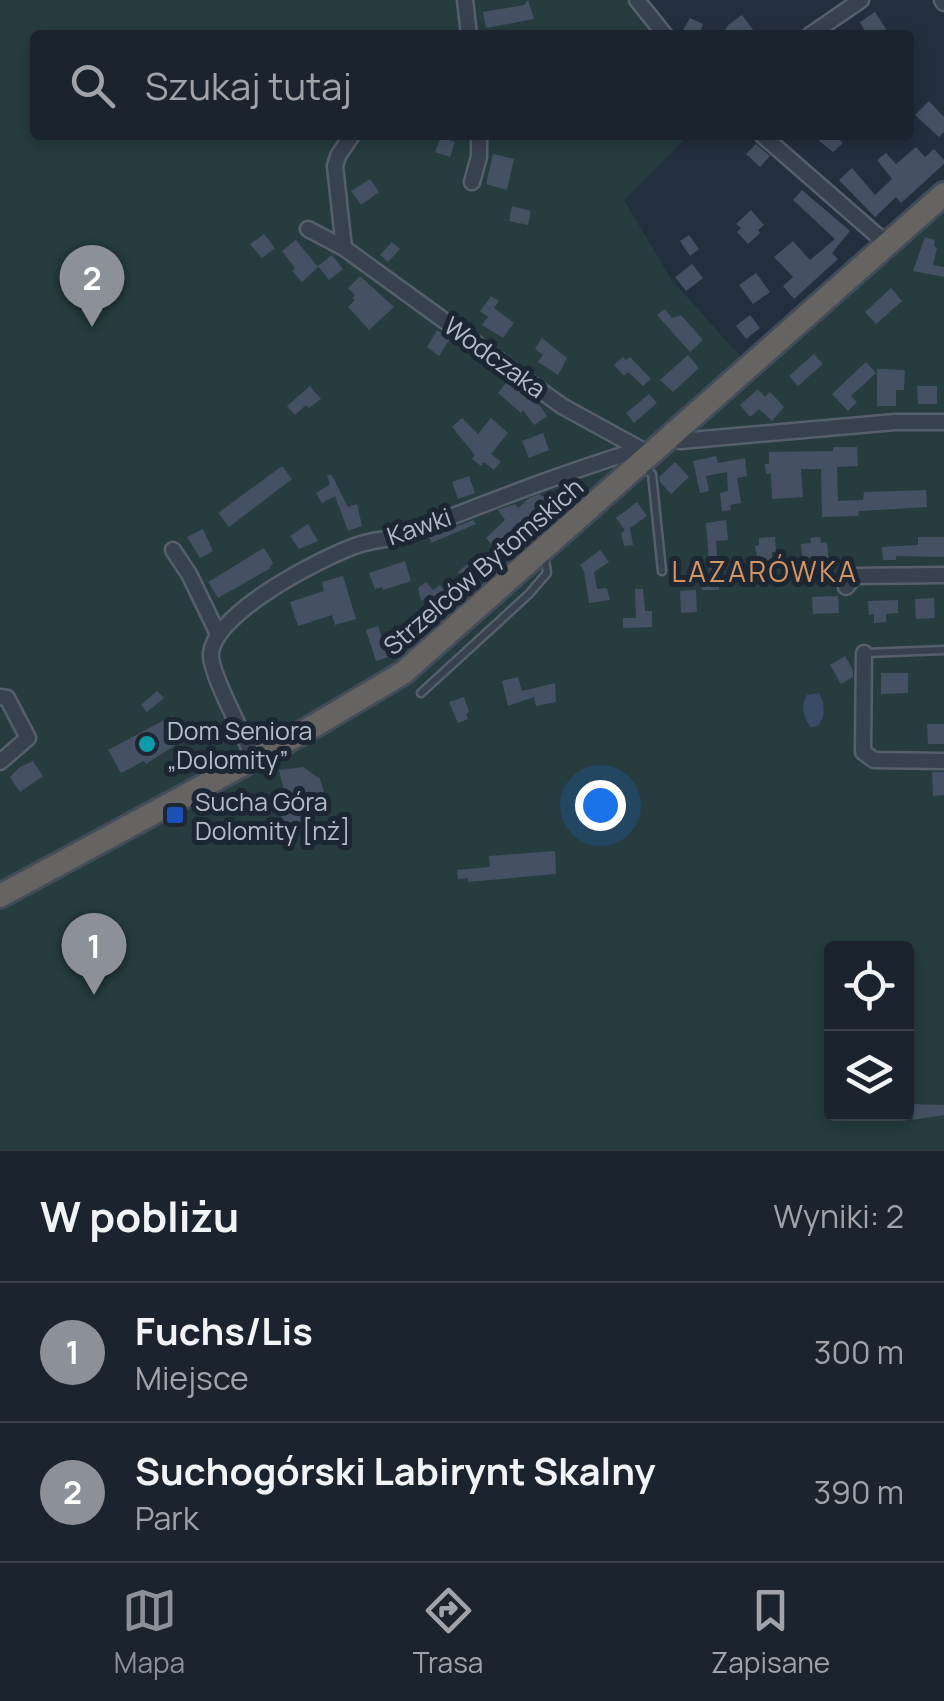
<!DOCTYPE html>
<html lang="pl">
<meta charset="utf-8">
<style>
body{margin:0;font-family:Manrope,sans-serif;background:#242b36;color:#f1f3f6}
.controls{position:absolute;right:30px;bottom:30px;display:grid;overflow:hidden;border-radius:10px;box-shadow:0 5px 15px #0003}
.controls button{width:90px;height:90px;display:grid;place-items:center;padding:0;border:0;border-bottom:2px solid #39404a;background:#1b232e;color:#f1f3f6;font:50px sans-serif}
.you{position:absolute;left:600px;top:805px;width:35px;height:35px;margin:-25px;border:8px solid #fff;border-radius:50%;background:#1a73e8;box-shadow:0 0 0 15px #1a73e833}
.badge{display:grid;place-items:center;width:65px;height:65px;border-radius:50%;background:#8c9099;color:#fff;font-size:32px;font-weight:700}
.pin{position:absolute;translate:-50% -82px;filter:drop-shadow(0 2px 5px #0008)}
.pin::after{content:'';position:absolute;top:52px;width:35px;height:30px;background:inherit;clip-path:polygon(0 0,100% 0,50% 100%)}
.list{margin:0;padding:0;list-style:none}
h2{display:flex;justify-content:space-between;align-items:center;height:130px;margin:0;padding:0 40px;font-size:42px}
h2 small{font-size:32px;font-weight:400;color:#a0a4aa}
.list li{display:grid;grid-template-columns:65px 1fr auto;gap:30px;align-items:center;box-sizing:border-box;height:140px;padding:0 40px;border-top:2px solid #39404a}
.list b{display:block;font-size:38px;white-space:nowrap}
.list p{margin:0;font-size:32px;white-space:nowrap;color:#a0a4aa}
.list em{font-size:32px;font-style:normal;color:#a0a4aa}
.icon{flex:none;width:55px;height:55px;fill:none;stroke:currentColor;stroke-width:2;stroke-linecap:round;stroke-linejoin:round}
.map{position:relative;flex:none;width:944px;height:1151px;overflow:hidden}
.search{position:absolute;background:#1b232e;box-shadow:0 5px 15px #0003;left:30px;right:30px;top:30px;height:110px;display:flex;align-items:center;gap:25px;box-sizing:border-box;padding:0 35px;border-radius:10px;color:#a0a4aa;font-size:38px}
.sheet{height:410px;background:#1b232e}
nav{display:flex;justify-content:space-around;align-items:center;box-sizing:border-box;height:140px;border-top:2px solid #39404a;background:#1b232e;font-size:28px;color:#a0a4aa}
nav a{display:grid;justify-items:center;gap:5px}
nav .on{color:#8c9099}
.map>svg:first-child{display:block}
</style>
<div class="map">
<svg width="944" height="1151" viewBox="0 0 944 1151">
<rect width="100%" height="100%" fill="#242f3e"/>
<path fill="#263c3f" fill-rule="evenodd" d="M 0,0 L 634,0 L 663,35 L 35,35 L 35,135 L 689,135 L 624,200 L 671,279 L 747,364 L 944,204 L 944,1151 L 0,1151 ZM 832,948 L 906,948 L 906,1114 L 832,1114 Z"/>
<path fill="#394c67" d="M 819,693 C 825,705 826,715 818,726 L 810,727 C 804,716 800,706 807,695 Z"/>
<g fill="#455162">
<path d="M 528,0 L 534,19 L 486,28 L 483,12 L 524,5 Z"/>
<path d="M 875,12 L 888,32 L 867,35 L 860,22 Z"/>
<path d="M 742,15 L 757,35 L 729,35 L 725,30 L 728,25 Z"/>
<path d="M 690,18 L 703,24 L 699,35 L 682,32 Z"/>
<path d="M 929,101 L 944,117 L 944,132 L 939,137 L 915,115 Z"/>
<path d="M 812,135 L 835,135 L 843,143 L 833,152 Z"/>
<path d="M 441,137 L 455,142 L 450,157 L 435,152 Z"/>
<path d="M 756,144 L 770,156 L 760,167 L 746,154 Z"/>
<path d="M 916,147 L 925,157 L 934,149 L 944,160 L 944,164 L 901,203 L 896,197 L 875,217 L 839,180 L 852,168 L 875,195 L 892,179 L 877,160 L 886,153 L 896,164 Z"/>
<path d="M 493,154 L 514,159 L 507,190 L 486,184 Z"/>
<path d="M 370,179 L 379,192 L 361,205 L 351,191 Z"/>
<path d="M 802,190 L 850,231 L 832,253 L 838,259 L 794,299 L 783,286 L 793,277 L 774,257 L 793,241 L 810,260 L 835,239 L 793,200 Z"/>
<path d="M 512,206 L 531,211 L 528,225 L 509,221 Z"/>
<path d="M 751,210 L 764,225 L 758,230 L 760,233 L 748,244 L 737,232 L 741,228 L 736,224 Z"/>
<path d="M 264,234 L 275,248 L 262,258 L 250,244 Z"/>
<path d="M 689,235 L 699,249 L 690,256 L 680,241 Z"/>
<path d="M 925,237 L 935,240 L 934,246 L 937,248 L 933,265 L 944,267 L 944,277 L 913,271 Z"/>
<path d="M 296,240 L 318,267 L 302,282 L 292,271 L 295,268 L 282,251 Z"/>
<path d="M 392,242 L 400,249 L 388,262 L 380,255 Z"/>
<path d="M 332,255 L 343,269 L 329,280 L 318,266 Z"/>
<path d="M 692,264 L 703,278 L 686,291 L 675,277 Z"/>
<path d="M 756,273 L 770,292 L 753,304 L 739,285 Z"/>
<path d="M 360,276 L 394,307 L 369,330 L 348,307 L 355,300 L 352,298 L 355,295 L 348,288 Z"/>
<path d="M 891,288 L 902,301 L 876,324 L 865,312 Z"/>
<path d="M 491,296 L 499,301 L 494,308 L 514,323 L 503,338 L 482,325 L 488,317 L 480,311 Z"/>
<path d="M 665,309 L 672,318 L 681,315 L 703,340 L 690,352 L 657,315 Z"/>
<path d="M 750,315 L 760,328 L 746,339 L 736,326 Z"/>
<path d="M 437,330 L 450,339 L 439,356 L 427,347 Z"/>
<path d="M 542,338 L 567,358 L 558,375 L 538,362 L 543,355 L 535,349 Z"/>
<path d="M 814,354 L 823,364 L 798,386 L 789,376 Z"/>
<path d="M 688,355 L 699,368 L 673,392 L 660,380 Z"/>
<path d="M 623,357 L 626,360 L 630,357 L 651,379 L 643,386 L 628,372 L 624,376 L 614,365 Z"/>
<path d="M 866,362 L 876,373 L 851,396 L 857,402 L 848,411 L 832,394 Z"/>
<path d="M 877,369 L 905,370 L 904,390 L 896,390 L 896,406 L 877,406 Z"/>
<path d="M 508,380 L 541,407 L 547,416 L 534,425 L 523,410 L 521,413 L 498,393 Z"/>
<path d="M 310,386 L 321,399 L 309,408 L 306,405 L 295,415 L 287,406 Z"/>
<path d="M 917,386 L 937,386 L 937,404 L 918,404 Z"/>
<path d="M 758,389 L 765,397 L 770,392 L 784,407 L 772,421 L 759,409 L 750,417 L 740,405 Z"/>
<path d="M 649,394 L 657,403 L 634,423 L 626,413 Z"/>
<path d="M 462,418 L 478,434 L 491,418 L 508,433 L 491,454 L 501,462 L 494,470 L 484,462 L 481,466 L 472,459 L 475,455 L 452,427 Z"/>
<path d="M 543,433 L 549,450 L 529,458 L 522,441 Z"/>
<path d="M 833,447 L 857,447 L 858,466 L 837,467 L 838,501 L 863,500 L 864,492 L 926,490 L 927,507 L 859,511 L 858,516 L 822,517 L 821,469 L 801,469 L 803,497 L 772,499 L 771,474 L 766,474 L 765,464 L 769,464 L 769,452 L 833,451 Z"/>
<path d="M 716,456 L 718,463 L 745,458 L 747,476 L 737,478 L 741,503 L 730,505 L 731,510 L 722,511 L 720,493 L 728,491 L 727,472 L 706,476 L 709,491 L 700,493 L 693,461 Z"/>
<path d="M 675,462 L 689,477 L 671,494 L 660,482 L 659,477 Z"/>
<path d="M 282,466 L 292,479 L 229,527 L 218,513 Z"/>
<path d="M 331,474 L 348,507 L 357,504 L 362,526 L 348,531 L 335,496 L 322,503 L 316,493 L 330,484 L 327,476 Z"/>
<path d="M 469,476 L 475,493 L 458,499 L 452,482 Z"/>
<path d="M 574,482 L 581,490 L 569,501 L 560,490 Z"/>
<path d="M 550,491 L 558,499 L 548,508 L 554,514 L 513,550 L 508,544 L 498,552 L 486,538 L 505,520 L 498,510 L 515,504 L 518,508 L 529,498 L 540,494 L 542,497 Z"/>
<path d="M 637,502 L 647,516 L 630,528 L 633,545 L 624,546 L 621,534 L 625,530 L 616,518 Z"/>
<path d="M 473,520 L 476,524 L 431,543 L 429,537 Z"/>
<path d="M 726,520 L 728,540 L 716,541 L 719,590 L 702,590 L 702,574 L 710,574 L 706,523 Z"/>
<path d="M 308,524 L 318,541 L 299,549 L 290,536 Z"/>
<path d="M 203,529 L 213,551 L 200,558 L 187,537 Z"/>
<path d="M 775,537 L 776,552 L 772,552 L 772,569 L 760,569 L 755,546 L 759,545 L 759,538 Z"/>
<path d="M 820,537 L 821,543 L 827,542 L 829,563 L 803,565 L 801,544 L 811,543 L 810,538 Z"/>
<path d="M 918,537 L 944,537 L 944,557 L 896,556 L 896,560 L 883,560 L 882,547 L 918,545 Z"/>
<path d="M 264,548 L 273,563 L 269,569 L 218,598 L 208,582 Z"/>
<path d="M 600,550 L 609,562 L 594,572 L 597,589 L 607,588 L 610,600 L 589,603 L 584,571 L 580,565 Z"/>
<path d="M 473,559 L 484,571 L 469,585 L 458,572 Z"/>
<path d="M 405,561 L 411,581 L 383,590 L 382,587 L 375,589 L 369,573 Z"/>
<path d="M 343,576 L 356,619 L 335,625 L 332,615 L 298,626 L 290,602 L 324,591 L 322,582 Z"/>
<path d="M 426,582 L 433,590 L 440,585 L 451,601 L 436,613 L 425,599 L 421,601 L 418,588 Z"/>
<path d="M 635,589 L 643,589 L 645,611 L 652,611 L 652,627 L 623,628 L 623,618 L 636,618 Z"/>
<path d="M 696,590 L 697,612 L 681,613 L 680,591 Z"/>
<path d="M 838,596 L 839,613 L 813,614 L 812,597 Z"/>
<path d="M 934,598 L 935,618 L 916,619 L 915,599 Z"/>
<path d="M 898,600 L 898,613 L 886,614 L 886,622 L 874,623 L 874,614 L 869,615 L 868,601 Z"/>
<path d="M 378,626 L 388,657 L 376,661 L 366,630 Z"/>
<path d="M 845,656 L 853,670 L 853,677 L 841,684 L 830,665 Z"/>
<path d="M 881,673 L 908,673 L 908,693 L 881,694 Z"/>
<path d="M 518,677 L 522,691 L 555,683 L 556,702 L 536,706 L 534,697 L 508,706 L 502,681 Z"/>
<path d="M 157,691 L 164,698 L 147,712 L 141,705 Z"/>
<path d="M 464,697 L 469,712 L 466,714 L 468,719 L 458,723 L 449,702 Z"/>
<path d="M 172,716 L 185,739 L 146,764 L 144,761 L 121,773 L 108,750 Z"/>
<path d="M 927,724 L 944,724 L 944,744 L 928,744 Z"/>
<path d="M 33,761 L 43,776 L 20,792 L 10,777 L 20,767 Z"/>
<path d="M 303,767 L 320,779 L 329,809 L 309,814 L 310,821 L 285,830 L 278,804 L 287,801 L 279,770 Z"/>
<path d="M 932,772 L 944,772 L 944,795 L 933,796 Z"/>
<path d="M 262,795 L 268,809 L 254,814 L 248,801 Z"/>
<path d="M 555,851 L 556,874 L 468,882 L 468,878 L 458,879 L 457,870 L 490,867 L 489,856 Z"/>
<path d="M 912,1104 L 944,1105 L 944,1115 L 913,1120 Z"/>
</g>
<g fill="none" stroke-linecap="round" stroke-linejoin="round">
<g stroke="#565f6c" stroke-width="11">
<g id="service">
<path d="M 642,466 L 652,474 L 662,571"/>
<path d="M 866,653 L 944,650"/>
<path d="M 421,693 L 529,594 L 547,573 L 544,552"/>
</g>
</g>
<g stroke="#565f6c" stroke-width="19">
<g id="minor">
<path d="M 465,0 L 469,35"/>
<path d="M 637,0 L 665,35"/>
<path d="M 942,0 L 944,3"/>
<path d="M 810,35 L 861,0"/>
<path d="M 352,135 L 338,156 L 335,166 L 344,248 L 562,406 L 642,450"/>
<path d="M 762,135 L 888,245"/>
<path d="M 472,182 L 479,157 L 479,135"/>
<path d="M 308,229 L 344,248"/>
<path d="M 673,437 L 680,441 L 895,422 L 944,422"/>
<path d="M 173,550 L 189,574 L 218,634"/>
<path d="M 846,587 L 855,576 L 944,575"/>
<path d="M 864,653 L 863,752 L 874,760 L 944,761"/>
<path d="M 0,697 L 7,698 L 28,738 L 0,762"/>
<path d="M 255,759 C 245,738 209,672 211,653 C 216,612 319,559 355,546 C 372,539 390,540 407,534 C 484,504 559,474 638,450"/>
</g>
</g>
<g stroke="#434c59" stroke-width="28">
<path id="trunk" d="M 0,896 L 307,730 L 403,673 L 944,194"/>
</g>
<use href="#service" stroke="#38414e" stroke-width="6"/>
<use href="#minor" stroke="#38414e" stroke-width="14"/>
<use href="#trunk" stroke="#656462" stroke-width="22"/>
</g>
<circle fill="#0f9aa8" stroke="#1d2633" stroke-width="4" cx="147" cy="744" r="10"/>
<rect fill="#1a4fb4" stroke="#1d2633" stroke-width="4" x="165" y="805" width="20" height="20" rx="5"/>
<g text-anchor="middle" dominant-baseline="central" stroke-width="10" stroke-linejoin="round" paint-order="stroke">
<g font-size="25" fill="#b4bcc9" stroke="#1d2633">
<text transform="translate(495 357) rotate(36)">Wodczaka</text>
<text transform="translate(419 526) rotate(-19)">Kawki</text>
<text transform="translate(483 566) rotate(-41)">Strzelców Bytomskich</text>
</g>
<g font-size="25" fill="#b4bcc9" stroke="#1d2633" text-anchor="start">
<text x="167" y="730">Dom Seniora<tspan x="167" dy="29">„Dolomity”</tspan></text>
<text x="195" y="801">Sucha Góra<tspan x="195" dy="29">Dolomity [nż]</tspan></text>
</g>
<g font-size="28" letter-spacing="2.5" fill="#d59563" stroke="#1d2633">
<text x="765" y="571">LAZARÓWKA</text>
</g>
</g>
</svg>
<div class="controls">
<button><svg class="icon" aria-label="locate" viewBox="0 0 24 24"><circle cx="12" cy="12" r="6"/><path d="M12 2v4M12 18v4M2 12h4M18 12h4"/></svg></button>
<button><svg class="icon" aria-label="layers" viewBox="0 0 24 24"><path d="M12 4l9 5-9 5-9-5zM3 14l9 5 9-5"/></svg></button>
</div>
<div class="you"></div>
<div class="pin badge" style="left:94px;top:995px">1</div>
<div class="pin badge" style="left:92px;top:327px">2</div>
<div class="search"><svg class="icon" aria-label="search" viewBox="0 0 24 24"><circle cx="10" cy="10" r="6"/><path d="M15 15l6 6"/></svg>Szukaj tutaj</div>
</div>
<section class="sheet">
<h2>W pobliżu<small>Wyniki: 2</small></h2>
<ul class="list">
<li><span class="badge">1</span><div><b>Fuchs/Lis</b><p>Miejsce</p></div><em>300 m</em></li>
<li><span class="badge">2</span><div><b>Suchogórski Labirynt Skalny</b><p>Park</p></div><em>390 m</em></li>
</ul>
</section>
<nav>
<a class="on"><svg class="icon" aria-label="map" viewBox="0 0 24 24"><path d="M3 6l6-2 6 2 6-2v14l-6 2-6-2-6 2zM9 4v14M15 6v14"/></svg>Mapa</a>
<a><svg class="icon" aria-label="directions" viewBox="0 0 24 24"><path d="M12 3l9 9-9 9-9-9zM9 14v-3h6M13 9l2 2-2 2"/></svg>Trasa</a>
<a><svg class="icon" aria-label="saved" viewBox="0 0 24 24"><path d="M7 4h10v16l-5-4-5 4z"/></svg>Zapisane</a>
</nav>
